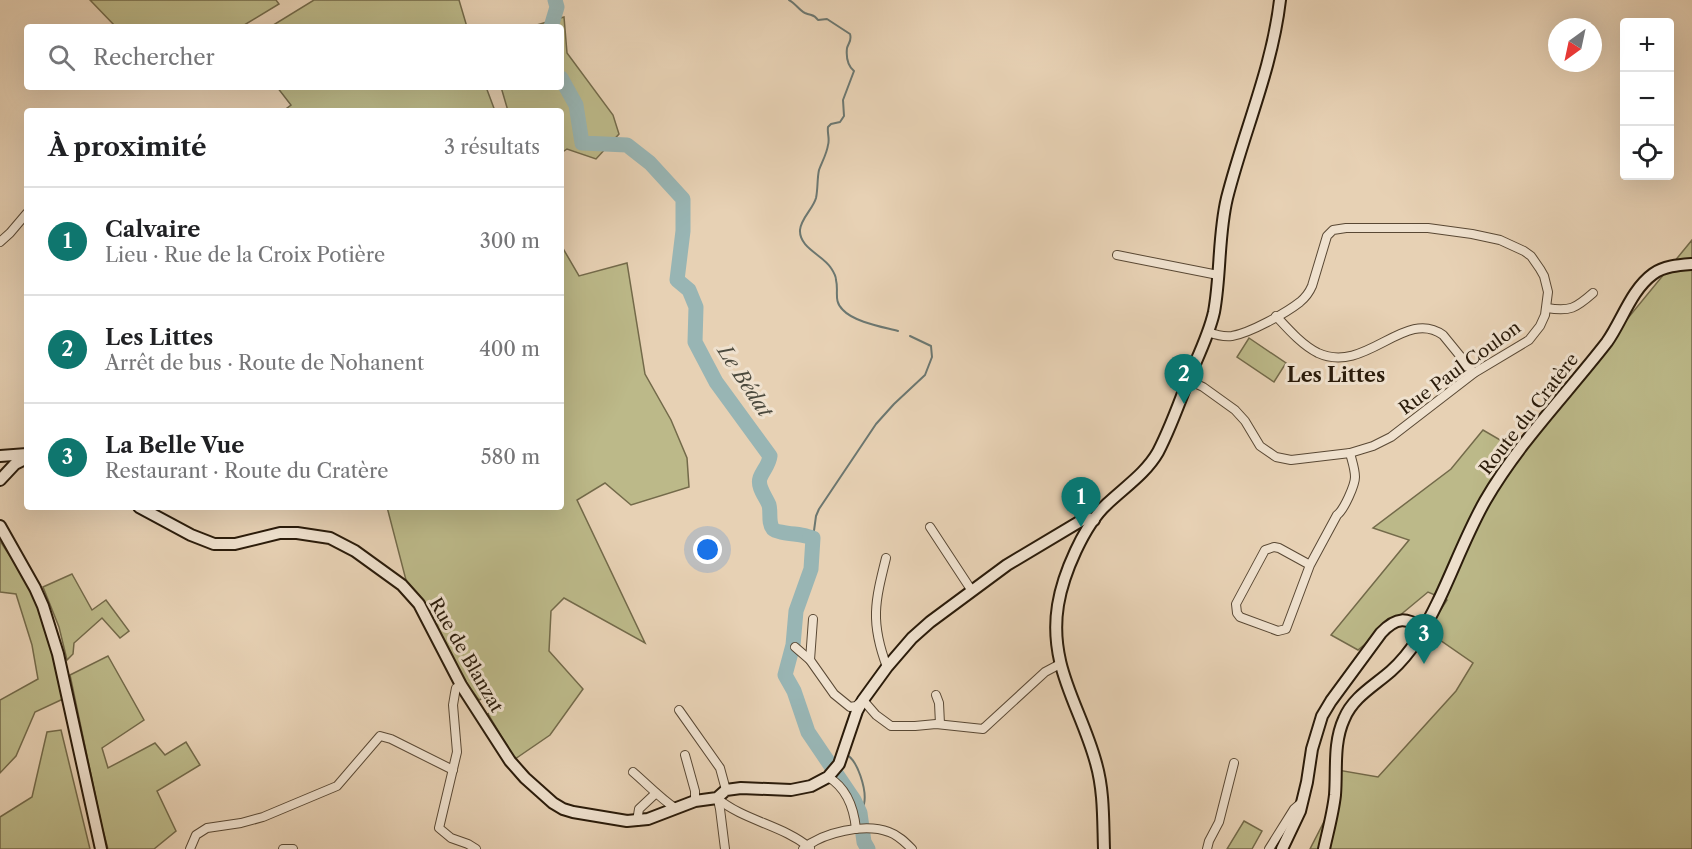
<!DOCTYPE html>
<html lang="fr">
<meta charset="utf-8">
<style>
body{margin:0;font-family:"Libre Caslon Text",serif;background:#f2f2f2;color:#202124}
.controls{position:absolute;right:18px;top:18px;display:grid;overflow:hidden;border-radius:6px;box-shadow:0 6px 24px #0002}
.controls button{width:54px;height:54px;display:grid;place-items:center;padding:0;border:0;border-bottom:2px solid #e0e0e0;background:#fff;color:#202124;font:30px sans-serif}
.compass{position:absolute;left:1548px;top:18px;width:54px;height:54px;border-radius:50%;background:#fff;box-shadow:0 6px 24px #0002;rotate:213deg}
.you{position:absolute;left:708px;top:550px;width:21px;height:21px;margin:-15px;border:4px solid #fff;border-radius:50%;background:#1a73e8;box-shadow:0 0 0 9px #1a73e833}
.badge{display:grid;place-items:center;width:39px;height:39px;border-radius:50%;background:#0f766e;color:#fff;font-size:20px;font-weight:700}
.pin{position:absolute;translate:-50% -50px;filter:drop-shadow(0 2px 3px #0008)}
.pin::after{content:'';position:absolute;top:32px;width:21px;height:18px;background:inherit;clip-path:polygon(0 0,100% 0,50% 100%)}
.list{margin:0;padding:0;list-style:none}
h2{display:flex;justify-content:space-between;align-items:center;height:78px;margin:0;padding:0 24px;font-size:26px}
h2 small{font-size:20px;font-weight:400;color:#757577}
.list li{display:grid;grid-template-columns:39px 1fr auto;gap:18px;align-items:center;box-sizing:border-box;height:108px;padding:0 24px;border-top:2px solid #e0e0e0}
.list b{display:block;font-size:22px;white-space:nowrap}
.list p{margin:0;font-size:20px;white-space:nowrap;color:#757577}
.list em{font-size:20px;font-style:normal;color:#757577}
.icon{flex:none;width:33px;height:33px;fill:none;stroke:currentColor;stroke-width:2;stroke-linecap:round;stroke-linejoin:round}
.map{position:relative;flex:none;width:1692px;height:849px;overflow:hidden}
.search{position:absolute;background:#fff;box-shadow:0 6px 24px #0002;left:24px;top:24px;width:540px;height:66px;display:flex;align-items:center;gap:15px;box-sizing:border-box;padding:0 21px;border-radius:6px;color:#757577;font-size:22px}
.panel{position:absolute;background:#fff;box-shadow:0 6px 24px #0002;left:24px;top:108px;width:540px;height:402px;border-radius:6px}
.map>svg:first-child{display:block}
</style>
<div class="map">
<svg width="1692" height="849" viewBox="0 0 1692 849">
<rect width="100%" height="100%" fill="#e7d1b4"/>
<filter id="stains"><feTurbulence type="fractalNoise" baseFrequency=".00333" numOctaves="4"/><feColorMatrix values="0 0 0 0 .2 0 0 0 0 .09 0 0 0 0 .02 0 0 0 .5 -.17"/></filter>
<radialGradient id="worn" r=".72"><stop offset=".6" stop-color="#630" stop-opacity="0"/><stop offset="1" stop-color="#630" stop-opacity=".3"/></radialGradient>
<g fill="#bcb989" stroke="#736a4a" stroke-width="1.5">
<path d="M 90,0 L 276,0 L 279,4 L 241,27 L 116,27 Z"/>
<path d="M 314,0 L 459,0 L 467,27 L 270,27 Z"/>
<path d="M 564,17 L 567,53 L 613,115 L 619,134 L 596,159 L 567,149 L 561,153 L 561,111 L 508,111 L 501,87 L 561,87 L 561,27 L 530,27 Z"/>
<path d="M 277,87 L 486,87 L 495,111 L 283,111 L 291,105 Z"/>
<path d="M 1692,240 L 1692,849 L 1310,849 L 1333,804 L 1338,770 L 1378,777 L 1456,691 L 1473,663 L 1427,631 L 1447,600 L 1428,592 L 1358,650 L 1331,635 L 1409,540 L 1373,528 L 1451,469 L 1483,430 L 1519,451 Z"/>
<path d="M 561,245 L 579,276 L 627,263 L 645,374 L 671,420 L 687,458 L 689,487 L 631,505 L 605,483 L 577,500 L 645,643 L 564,598 L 551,611 L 549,651 L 583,689 L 550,735 L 515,759 L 488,714 L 496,708 L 488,696 L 479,700 L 461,676 L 428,607 L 407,584 L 387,507 L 561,507 Z"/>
<path d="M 1249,338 L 1286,363 L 1274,382 L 1237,357 Z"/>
<path d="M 0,541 C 14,562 28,582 37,605 C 50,634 56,668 63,699 L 35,712 L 16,756 L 0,773 L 0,700 L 38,679 L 32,645 L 16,594 L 0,592 Z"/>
<path d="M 72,574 L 92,610 L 106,600 L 129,631 L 120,638 L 102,618 L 74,643 L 73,654 L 67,660 L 59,627 L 43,587 Z"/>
<path d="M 108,656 L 144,720 L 102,748 L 108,768 L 155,743 L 165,755 L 186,742 L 200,765 L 157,791 L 176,831 L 154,849 L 108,849 L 102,827 L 70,675 Z"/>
<path d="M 61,730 L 90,849 L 0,849 L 0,817 L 32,797 L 47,732 Z"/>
<path d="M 1244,821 L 1262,831 L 1252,849 L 1227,849 Z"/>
</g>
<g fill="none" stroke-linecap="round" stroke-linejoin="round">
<g stroke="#6c7770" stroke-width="2">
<path d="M 789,0 C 795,3 799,10 805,13 C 812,16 814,14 818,20 L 827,19 L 850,34 C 852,40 849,42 847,48 C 846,57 847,65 854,71 L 843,100 L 844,116 L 840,122 L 831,124 L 828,127 C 827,133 830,139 828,145 C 827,153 822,162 819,170 C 817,179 818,189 816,198 C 813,209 801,218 800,230 C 799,248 823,255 831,268 C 833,271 836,276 836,280 C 839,291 833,301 843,310 C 854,322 883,327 898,331"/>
<path d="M 813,538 L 816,516 L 819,509 L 876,424 L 894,404 L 925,375 L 932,357 L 931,346 L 910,336"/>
<path d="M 845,754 C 858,759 867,791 864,804 C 863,807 862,810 860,813"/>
</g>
<g stroke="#98b5b4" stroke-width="15">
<path d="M 551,27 L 557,7 L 555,0"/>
<path d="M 561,78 L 576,105 L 582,143 L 627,145 L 650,163 L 683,199 L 683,231 L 677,280 L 689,290 L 696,307 L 695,342 L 716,382 L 770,456 C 769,465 763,470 760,478 C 757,487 766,497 769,505 C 771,512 768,523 773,529 C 777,533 799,534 806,536"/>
<path d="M 810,537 L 813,538 L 811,569 L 796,611 L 793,645 L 785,675 L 794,691 L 808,732 L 854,800 L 860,813 L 864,842 L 868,849"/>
</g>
<g stroke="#594834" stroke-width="10">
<g id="street">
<path d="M 0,242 L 10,233 L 27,213"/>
<path d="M 1117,255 L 1218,275"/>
<path d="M 1547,308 C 1570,312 1576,308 1593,293"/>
<path d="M 1276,316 C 1288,329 1302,345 1318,353 C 1366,375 1405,307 1443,335 L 1474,373"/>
<path d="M 1188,380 L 1203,387 L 1235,410 L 1245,421 L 1260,446 L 1276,457 L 1291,460 L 1350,453 L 1373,446 L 1391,437 L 1474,373 L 1529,340 L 1540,326 L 1545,315 L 1548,292 L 1544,276 L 1540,269 L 1531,256 L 1524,251 L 1500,240 L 1472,234 L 1428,228 L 1346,228 L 1333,230 L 1327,236 L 1312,286 C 1309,293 1306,297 1300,302 C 1286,313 1250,333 1232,336 C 1223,337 1216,335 1208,332"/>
<path d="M 930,527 L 972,591"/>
<path d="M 886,558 C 875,602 870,622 887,667"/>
<path d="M 1310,565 L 1279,548 L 1274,547 L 1265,550 L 1236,604 L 1237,613 L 1240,617 L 1278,631 L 1286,629 L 1310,565 L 1337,515 C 1344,510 1355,485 1355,477 C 1355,469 1352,461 1350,453"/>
<path d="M 813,619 L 810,660 L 834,694 L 850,707 L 856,706 L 863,700 L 876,715 L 891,726 L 915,726 L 936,724 L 983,729 L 1045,672 L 1060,664"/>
<path d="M 795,647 L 810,660"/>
<path d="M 461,685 L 456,688 L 455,693 L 453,705 L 457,752 L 439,828 L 451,838 L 468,844 L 476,849"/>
<path d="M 936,695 L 939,703 L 940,724"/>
<path d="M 679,710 L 720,768 L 726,790"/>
<path d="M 685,755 L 695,791 L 695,801"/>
<path d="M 633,772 C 647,784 660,798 675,808"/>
<path d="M 828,777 C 847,788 854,809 856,829"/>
<path d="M 717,798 C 744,821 783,825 810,848"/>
<path d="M 718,800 L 720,809 L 725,849"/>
<path d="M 637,821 L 639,809 L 656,793"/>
<path d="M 190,849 L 196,835 L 207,828 L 241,823 L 263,817 L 337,786 L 380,736 L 391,739 L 453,770"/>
<path d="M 283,849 L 293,849"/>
<path d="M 803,849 C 823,832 865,823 889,832 C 898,835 905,842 912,849"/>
<path d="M 1207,849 L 1209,841 L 1219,822 L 1234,763"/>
<path d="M 1269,849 L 1294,809 L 1302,802"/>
</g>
</g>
<g stroke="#2a1b0a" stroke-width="14">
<g id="secondary">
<path d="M 0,456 L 27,454"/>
<path d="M 0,480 L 15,464 L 27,458"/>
<path d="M 139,507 L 191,535 L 214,544 L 235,544 L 280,533 L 297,533 L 330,538 L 355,551 L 402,585 L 419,604 L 461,685 L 510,761 L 525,778 L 553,803 L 563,809 L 573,812 L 627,821 L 648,819 L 695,801 L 717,798 L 726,790 L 741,788 L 791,790 L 811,786 L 828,777 L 839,764 L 857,711 L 863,700 L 887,667 L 912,638 L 930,622 L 1007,565 L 1084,519 L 1088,518 L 1094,520"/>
<path d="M 0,526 L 35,588 L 43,606 L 58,654 L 101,849"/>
<path d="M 1104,849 C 1103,820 1104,791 1096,763 C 1081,707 1048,667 1058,605 C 1063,574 1084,525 1107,504 C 1125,487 1146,473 1158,452 C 1170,429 1179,404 1188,380 C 1197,358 1209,335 1214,312 C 1221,274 1218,235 1227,198 C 1244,131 1272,69 1280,0"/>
<path d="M 1282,849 L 1300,811 L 1307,782 L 1312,749 L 1322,716 L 1331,701 L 1381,633 C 1397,616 1406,618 1424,628"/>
<path d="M 1324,849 C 1328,831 1333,813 1335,795 C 1337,770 1333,743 1344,719 C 1353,697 1374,686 1391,671 C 1401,662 1410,651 1417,640 C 1445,596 1460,545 1485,501 C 1519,442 1566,395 1607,342 C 1622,321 1631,290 1653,274 C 1664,266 1679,265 1692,264"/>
</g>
</g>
<use href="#street" stroke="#efe1ce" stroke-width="8"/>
<use href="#secondary" stroke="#efe1ce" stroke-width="10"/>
</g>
<g text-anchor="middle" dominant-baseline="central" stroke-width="6" stroke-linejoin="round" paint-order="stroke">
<g font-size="18" fill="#2a1b0a" stroke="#efe1ce">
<text transform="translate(1460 368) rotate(-36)">Rue Paul Coulon</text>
<text transform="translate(1529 414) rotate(-52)">Route du Cratère</text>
<text transform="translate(466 655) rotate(60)">Rue de Blanzat</text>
</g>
<g font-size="20" font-weight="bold" fill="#2a1b0a" stroke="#efe1ce">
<text x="1336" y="375">Les Littes</text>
</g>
<g font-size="20" font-style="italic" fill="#4b493d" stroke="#efe1ce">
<text transform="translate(745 381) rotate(57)">Le Bédat</text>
</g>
</g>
<rect width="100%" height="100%" filter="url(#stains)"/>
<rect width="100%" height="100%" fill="url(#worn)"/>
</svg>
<div class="controls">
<button>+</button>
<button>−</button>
<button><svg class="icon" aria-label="locate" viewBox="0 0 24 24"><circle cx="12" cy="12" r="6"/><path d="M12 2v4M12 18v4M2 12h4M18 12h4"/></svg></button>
</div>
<svg class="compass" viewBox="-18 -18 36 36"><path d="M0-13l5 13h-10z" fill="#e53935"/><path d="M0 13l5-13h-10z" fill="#757577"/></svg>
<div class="you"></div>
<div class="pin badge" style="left:1081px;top:527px">1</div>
<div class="pin badge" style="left:1184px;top:404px">2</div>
<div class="pin badge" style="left:1424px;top:664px">3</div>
<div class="search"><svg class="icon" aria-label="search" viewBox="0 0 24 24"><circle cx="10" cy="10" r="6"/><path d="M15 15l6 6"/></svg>Rechercher</div>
<section class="panel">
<h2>À proximité<small>3 résultats</small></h2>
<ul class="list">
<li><span class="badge">1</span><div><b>Calvaire</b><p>Lieu · Rue de la Croix Potière</p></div><em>300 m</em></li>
<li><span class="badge">2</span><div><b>Les Littes</b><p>Arrêt de bus · Route de Nohanent</p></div><em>400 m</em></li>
<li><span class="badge">3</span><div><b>La Belle Vue</b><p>Restaurant · Route du Cratère</p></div><em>580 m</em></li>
</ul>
</section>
</div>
